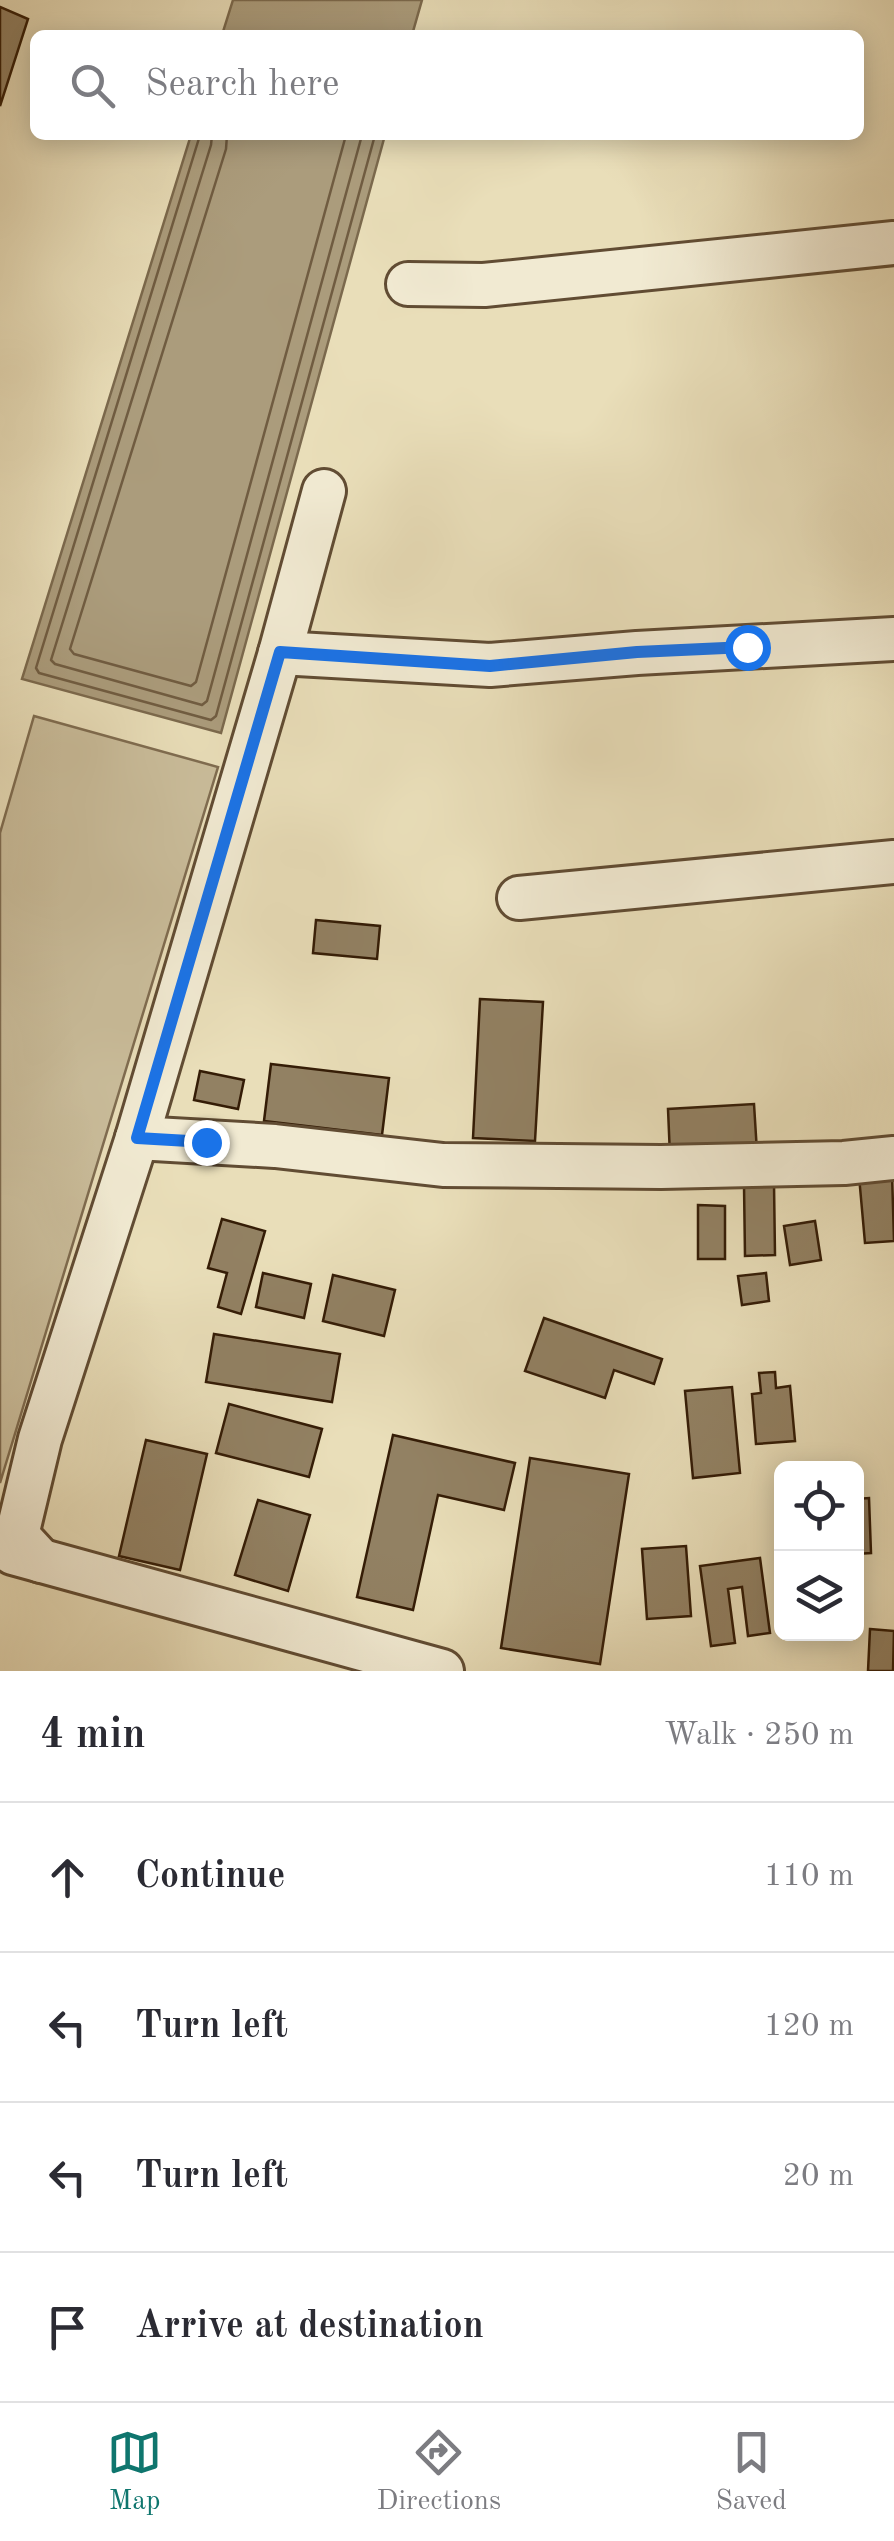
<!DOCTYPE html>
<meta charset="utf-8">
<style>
body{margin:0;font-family:"Old Standard TT",serif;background:#f2f2f3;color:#2b2b33}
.controls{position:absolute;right:30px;bottom:30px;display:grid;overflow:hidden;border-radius:15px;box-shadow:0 5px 25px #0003}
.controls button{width:90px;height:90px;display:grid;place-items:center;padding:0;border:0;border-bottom:2px solid #e1e1e2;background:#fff;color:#2b2b33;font:50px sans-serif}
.stop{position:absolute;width:30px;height:30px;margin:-22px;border:8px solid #1a73e8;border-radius:50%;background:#fff}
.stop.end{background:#1a73e8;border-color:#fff;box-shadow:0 2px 10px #0008}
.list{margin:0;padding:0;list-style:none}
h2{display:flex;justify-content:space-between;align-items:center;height:130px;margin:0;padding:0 40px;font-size:42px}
h2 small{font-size:32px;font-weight:400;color:#7c7c81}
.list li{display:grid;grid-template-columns:65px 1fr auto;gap:30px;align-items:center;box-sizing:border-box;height:150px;padding:0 40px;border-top:2px solid #e1e1e2}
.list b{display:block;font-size:38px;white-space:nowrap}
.list em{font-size:32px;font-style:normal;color:#7c7c81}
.icon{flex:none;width:55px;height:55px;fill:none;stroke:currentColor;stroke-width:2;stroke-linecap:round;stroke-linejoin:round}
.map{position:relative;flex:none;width:894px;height:1671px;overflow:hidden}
.search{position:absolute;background:#fff;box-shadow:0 5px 25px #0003;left:30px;right:30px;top:30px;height:110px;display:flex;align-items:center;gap:25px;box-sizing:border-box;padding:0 35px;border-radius:15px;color:#7c7c81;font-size:38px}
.sheet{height:730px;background:#fff}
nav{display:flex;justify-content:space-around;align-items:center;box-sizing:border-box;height:140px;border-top:2px solid #e1e1e2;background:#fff;font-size:28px;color:#7c7c81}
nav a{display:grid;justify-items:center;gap:5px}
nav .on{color:#0f766e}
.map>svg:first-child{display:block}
</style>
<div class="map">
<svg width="894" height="1671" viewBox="0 0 894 1671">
<rect width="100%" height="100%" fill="#e9deb9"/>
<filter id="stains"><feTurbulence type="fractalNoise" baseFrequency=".002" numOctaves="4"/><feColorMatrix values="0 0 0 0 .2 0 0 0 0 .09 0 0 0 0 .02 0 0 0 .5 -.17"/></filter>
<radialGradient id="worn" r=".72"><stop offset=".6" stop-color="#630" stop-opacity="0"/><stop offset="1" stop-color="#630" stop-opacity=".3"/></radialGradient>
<path fill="#cabd9b" stroke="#7f6c50" stroke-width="2.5" d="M 34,716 L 218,767 L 0,1483 L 0,833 Z"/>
<g fill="#ab9c7c" stroke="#7b694d" stroke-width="2.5">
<path d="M 233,0 L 422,0 L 412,35 L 222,35 Z"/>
<path d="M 191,135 L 385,135 L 221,733 L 22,679 Z"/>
</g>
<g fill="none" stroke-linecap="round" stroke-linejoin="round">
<g stroke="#705c41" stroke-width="2.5">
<path d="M 200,135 L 36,668 L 39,673 L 211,720 L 216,716 L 375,135"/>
<path d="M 212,135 L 211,145 L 51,660 L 55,664 L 202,705 L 207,701 L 362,135"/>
<path d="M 227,135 L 226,149 L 70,649 L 74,654 L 191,686 L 196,682 L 346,135"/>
</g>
</g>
<g fill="#928163" stroke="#341c06" stroke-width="2.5">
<path d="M 0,7 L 28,19 L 0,106 Z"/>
<path d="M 316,920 L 380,926 L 377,959 L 313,953 Z"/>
<path d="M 480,999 L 543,1002 L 535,1141 L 473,1138 Z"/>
<path d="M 271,1064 L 389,1078 L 382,1135 L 264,1121 Z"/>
<path d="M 200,1071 L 244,1080 L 238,1109 L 194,1100 Z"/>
<path d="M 754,1104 L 757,1152 L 670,1156 L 668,1109 Z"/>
<path d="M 892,1173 L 894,1241 L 865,1243 L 859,1176 Z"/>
<path d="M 774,1184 L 775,1255 L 745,1256 L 744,1185 Z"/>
<path d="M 698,1205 L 725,1206 L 725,1259 L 698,1259 Z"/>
<path d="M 222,1219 L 265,1231 L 241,1314 L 218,1307 L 227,1273 L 208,1268 Z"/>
<path d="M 815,1221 L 821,1260 L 790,1265 L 784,1226 Z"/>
<path d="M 263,1273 L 311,1284 L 304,1318 L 256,1307 Z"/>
<path d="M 766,1273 L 769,1301 L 742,1305 L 738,1276 Z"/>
<path d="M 333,1275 L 395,1290 L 384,1336 L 323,1321 Z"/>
<path d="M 544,1318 L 662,1359 L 654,1384 L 614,1370 L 605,1398 L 525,1371 Z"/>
<path d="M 214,1334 L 340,1354 L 332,1402 L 206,1382 Z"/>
<path d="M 775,1372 L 776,1388 L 790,1386 L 795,1441 L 756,1444 L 752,1394 L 761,1393 L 759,1373 Z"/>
<path d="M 732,1387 L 740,1473 L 693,1478 L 685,1391 Z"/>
<path d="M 229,1404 L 322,1429 L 309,1477 L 216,1453 Z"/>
<path d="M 393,1435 L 515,1463 L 504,1510 L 438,1495 L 413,1610 L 357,1597 Z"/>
<path d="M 146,1440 L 207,1454 L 180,1570 L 119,1556 Z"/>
<path d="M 530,1458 L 629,1474 L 600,1664 L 501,1648 Z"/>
<path d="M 869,1498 L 871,1553 L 856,1554 L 856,1499 Z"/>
<path d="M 258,1500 L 310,1515 L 288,1591 L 235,1575 Z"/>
<path d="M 686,1546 L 691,1616 L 647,1619 L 642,1549 Z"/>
<path d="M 760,1558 L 770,1633 L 748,1636 L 742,1587 L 728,1589 L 735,1643 L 711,1646 L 700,1566 Z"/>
<path d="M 870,1629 L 894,1631 L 893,1671 L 868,1671 Z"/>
</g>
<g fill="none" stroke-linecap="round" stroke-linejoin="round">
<g stroke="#614c33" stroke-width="48">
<g id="minor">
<path d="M 408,284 L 484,285 L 894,243"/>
<path d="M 280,653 L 490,665 L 637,653 L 894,639"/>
<path d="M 519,898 L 894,862"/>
<path d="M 137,1138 L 275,1146 L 443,1165 L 661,1167 L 844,1163 L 894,1158"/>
<path d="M 13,1553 L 442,1671"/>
<path d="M 41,1561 L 17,1535 L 40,1439 L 137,1138 L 280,653 L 324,491"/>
</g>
</g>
<use href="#minor" stroke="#f1ead2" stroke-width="42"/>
</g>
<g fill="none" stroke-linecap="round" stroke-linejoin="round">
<path stroke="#1a73e8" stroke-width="12" d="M 206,1142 L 137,1138 L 280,652 L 490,666 L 637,652 L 747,647"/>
</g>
<rect width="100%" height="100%" filter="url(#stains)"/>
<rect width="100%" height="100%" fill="url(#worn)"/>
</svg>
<div class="controls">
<button><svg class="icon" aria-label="locate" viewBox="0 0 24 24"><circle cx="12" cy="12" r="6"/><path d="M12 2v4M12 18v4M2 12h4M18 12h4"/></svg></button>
<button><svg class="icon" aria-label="layers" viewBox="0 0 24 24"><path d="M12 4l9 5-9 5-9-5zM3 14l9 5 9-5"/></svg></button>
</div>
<div class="stop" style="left:747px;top:647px"></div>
<div class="stop end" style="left:206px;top:1142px"></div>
<div class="search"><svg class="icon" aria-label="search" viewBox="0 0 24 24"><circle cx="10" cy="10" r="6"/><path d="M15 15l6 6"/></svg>Search here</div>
</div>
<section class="sheet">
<h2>4 min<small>Walk · 250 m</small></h2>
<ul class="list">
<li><svg class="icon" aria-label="ahead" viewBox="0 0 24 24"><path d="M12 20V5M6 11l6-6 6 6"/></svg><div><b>Continue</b></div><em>110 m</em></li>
<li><svg class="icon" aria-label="left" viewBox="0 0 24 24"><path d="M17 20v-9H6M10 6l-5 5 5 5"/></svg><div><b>Turn left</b></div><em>120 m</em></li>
<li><svg class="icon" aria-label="left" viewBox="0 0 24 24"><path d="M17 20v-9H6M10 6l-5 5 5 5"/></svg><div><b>Turn left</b></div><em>20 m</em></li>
<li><svg class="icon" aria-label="arrive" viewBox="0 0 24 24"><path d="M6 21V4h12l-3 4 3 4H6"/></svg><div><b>Arrive at destination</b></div></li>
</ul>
</section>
<nav>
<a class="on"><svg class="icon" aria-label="map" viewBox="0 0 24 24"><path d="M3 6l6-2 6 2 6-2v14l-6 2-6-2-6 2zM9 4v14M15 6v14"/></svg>Map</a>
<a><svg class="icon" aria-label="directions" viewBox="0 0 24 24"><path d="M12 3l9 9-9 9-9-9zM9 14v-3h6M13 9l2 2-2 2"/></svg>Directions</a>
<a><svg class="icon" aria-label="saved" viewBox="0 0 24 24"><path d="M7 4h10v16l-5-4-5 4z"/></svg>Saved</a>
</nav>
